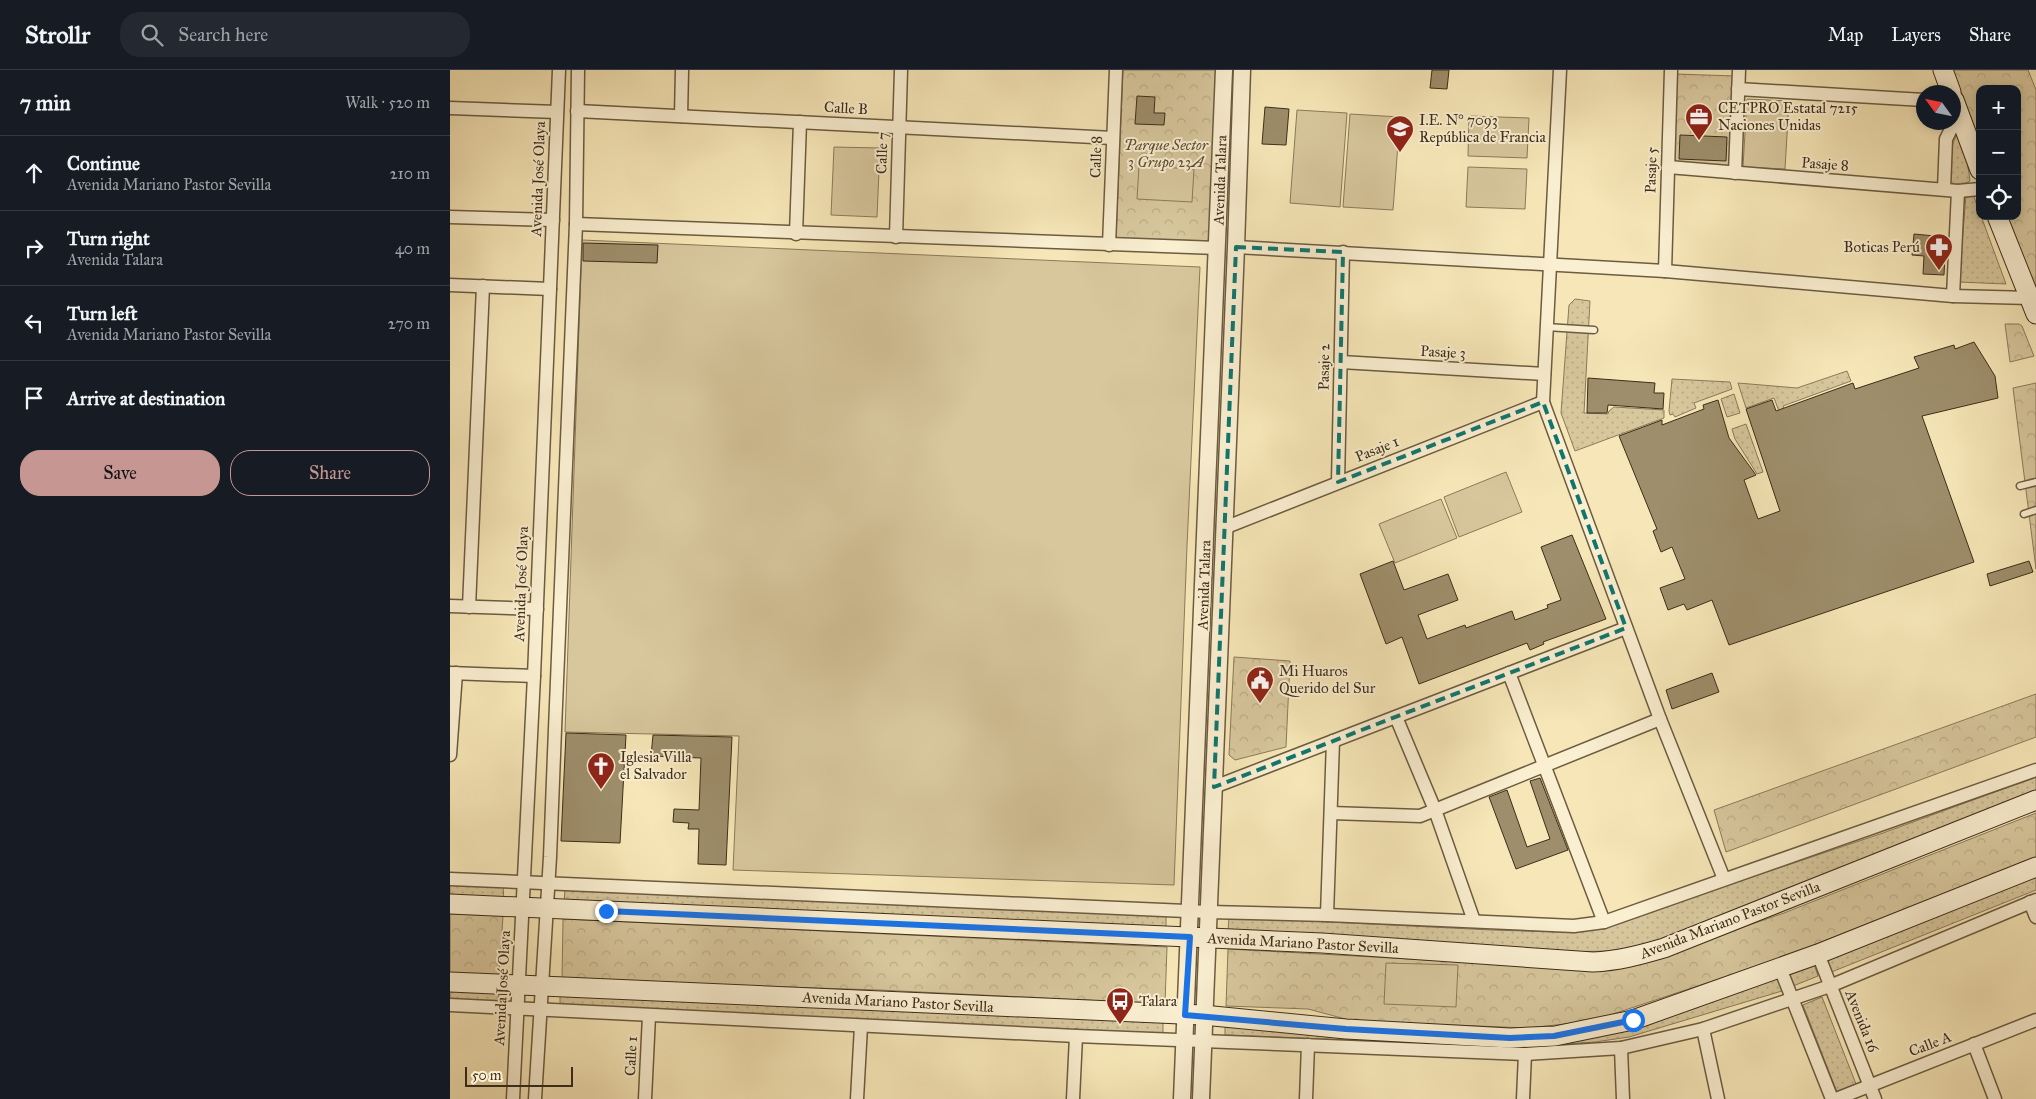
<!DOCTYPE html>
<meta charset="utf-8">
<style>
body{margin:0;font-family:"IM FELL Great Primer",serif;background:#242831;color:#f1f3f6}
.controls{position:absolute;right:15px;top:15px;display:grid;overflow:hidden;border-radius:10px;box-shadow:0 2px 12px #0003}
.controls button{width:45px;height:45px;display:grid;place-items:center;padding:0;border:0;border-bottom:1px solid #363941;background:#171b24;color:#f1f3f6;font:25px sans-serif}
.compass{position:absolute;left:1466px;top:15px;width:45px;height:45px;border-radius:50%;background:#171b24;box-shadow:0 2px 12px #0003;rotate:303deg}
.scale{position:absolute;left:15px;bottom:12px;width:108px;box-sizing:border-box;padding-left:5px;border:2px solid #3e2d18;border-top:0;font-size:14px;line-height:18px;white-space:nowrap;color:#3e2d18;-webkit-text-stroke:4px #faefd1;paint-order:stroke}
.stop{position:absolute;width:15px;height:15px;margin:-11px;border:4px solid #1a73e8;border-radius:50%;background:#fff}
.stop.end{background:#1a73e8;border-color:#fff;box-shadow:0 1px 5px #0008}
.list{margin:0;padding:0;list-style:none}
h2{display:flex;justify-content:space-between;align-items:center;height:65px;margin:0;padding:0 20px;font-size:21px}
h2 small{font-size:16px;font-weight:400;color:#9ea1a6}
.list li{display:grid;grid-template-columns:32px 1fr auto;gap:15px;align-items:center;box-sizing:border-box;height:75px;padding:0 20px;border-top:1px solid #363941}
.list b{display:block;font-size:19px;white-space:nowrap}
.list p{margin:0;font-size:16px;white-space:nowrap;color:#9ea1a6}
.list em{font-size:16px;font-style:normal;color:#9ea1a6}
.actions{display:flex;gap:10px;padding:15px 20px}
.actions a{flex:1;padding:11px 0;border:1px solid #c59692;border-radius:20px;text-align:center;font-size:18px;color:#c59692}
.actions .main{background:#c59692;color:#111}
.icon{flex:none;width:28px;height:28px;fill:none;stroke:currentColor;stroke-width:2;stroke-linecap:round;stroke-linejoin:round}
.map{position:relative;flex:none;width:1586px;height:1029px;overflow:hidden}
header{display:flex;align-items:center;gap:30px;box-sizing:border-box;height:70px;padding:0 25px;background:#171b24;border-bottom:1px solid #363941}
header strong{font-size:24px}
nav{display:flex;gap:28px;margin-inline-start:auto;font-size:18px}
.search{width:350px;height:45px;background:#242831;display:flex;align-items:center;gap:12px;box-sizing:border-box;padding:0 18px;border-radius:20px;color:#9ea1a6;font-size:19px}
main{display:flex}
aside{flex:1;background:#171b24}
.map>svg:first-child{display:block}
</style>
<header>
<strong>Strollr</strong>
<div class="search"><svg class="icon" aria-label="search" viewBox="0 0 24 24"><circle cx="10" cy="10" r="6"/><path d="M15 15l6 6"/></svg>Search here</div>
<nav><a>Map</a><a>Layers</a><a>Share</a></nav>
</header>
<main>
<aside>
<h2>7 min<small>Walk · 520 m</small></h2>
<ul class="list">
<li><svg class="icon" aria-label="ahead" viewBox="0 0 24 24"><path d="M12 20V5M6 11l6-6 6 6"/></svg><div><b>Continue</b><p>Avenida Mariano Pastor Sevilla</p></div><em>210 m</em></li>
<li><svg class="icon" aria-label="right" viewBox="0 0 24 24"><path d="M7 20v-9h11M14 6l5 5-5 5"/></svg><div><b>Turn right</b><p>Avenida Talara</p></div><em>40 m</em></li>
<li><svg class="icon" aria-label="left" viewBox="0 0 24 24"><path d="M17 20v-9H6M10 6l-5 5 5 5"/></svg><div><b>Turn left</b><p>Avenida Mariano Pastor Sevilla</p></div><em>270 m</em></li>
<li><svg class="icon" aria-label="arrive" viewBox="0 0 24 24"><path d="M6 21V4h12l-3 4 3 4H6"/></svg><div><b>Arrive at destination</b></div></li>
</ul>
<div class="actions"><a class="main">Save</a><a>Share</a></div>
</aside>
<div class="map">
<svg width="1586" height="1029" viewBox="0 0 1586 1029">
<defs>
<pattern id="grass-dots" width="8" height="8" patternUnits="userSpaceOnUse" patternTransform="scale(1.25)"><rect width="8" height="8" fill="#d8c79d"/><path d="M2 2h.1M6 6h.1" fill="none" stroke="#baab86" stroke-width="1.8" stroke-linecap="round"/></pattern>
<pattern id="forest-crowns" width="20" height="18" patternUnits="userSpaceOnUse" patternTransform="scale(1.25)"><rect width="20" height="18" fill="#d8c79d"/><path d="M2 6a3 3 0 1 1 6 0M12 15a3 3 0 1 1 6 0" fill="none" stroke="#baab86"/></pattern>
</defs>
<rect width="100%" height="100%" fill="#f7e7b8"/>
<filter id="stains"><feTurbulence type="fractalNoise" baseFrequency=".004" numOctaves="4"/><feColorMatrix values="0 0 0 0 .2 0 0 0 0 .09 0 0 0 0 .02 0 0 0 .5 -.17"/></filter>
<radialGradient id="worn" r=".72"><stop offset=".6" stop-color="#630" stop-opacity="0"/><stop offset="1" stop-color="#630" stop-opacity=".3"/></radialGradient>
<g fill="url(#grass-dots)" stroke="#8b7a5a">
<path d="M 1506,66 L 1510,67 L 1516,82 L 1520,111 L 1508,116 L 1498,114 L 1501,78 Z"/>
<path d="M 1523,123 L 1530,146 L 1531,146 L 1556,214 L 1509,212 L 1516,125 Z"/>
<path d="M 1125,229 L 1140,231 L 1134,343 L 1158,344 L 1159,341 L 1164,337 L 1214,340 L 1214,348 L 1125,381 L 1111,343 L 1119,235 Z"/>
<path d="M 1397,301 L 1401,311 L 1333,336 L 1352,388 L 1347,389 L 1324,328 L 1296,338 L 1288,313 L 1347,318 Z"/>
<path d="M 1222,309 L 1280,312 L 1282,319 L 1244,333 L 1246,338 L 1225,347 L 1223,344 L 1220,345 L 1219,341 Z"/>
<path d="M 1284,324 L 1290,343 L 1277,347 L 1271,329 Z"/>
<path d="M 1296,354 L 1313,402 L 1307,404 L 1285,369 L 1282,359 Z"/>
<path d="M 1586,707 L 1586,726 L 1214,871 L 1161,881 L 1106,882 L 778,862 L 779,847 L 1041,860 L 1109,862 L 1131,860 L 1204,840 L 1433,763 Z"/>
<path d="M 1586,804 L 1586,820 L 1379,903 L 1374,889 Z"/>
<path d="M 0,813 L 53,815 L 54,832 L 0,829 Z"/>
<path d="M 115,819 L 716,844 L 716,861 L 114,834 Z"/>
<path d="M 1364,894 L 1368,906 L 1343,916 L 1339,903 Z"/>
<path d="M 1328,906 L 1332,921 L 1179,967 L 1145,972 L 1080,976 Z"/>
<path d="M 0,920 L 49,922 L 48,935 L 0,932 Z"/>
<path d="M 110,924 L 713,951 L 713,964 L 110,937 Z"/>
<path d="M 1372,927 L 1406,1014 L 1387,1022 L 1353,935 Z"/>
<path d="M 775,953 L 945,972 L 775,965 Z"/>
</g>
<g fill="url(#forest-crowns)" stroke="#8b7a5a">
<path d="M 673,0 L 766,0 L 759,171 L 666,168 Z"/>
<path d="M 1500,0 L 1578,0 L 1586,20 L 1586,222 L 1557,146 L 1567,146 L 1567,19 L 1530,19 L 1530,77 Z"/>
<path d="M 1225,4 L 1285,6 L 1281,98 L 1221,95 Z"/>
<path d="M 1555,254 L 1569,254 L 1572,256 L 1584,286 L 1560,292 Z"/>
<path d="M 1586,313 L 1586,499 L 1563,318 Z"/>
<path d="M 784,587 L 840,591 L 836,677 L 785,690 L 779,685 Z"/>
<path d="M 1586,624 L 1586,667 L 1276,782 L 1264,740 Z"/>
<path d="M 1586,743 L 1586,787 L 1323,891 L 1142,951 L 1078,958 L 903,951 L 858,939 L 776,936 L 778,879 L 1124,898 L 1203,888 L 1334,843 Z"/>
<path d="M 0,844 L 53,846 L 49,905 L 0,903 Z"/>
<path d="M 113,849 L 717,877 L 715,934 L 429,920 L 112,910 Z"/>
</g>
<g fill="#d8c79d" stroke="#8b7a5a">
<path d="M 1297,29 L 1339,31 L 1335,99 L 1293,97 Z"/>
<path d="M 847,40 L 897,43 L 890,137 L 840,133 Z"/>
<path d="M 900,44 L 950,47 L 943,140 L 893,137 Z"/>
<path d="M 1019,46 L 1079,48 L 1077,88 L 1018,86 Z"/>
<path d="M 384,77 L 430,78 L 427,147 L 381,145 Z"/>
<path d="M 689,96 L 744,99 L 742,132 L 687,129 Z"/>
<path d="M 1018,97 L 1077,99 L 1075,139 L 1016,137 Z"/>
<path d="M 132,170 L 750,197 L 737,476 L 724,815 L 283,800 L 289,666 L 115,662 Z"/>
<path d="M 1056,402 L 1072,442 L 1009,467 L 994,427 Z"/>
<path d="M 991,429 L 1007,468 L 945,493 L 929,454 Z"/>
<path d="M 936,893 L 1008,895 L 1006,937 L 934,934 Z"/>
</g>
<g fill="#9e8e6b" stroke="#3e2d18">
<path d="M 982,0 L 999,0 L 997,19 L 980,18 Z"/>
<path d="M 687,26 L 705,27 L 704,43 L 715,43 L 714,55 L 685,54 Z"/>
<path d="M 815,37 L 839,39 L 836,75 L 812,74 Z"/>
<path d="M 1230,65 L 1277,67 L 1276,91 L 1229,89 Z"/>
<path d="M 1464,164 L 1496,167 L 1494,205 L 1473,204 L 1474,186 L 1462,185 Z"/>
<path d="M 133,173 L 208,175 L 207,193 L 133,191 Z"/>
<path d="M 1524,272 L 1545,306 L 1548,328 L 1472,346 L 1524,492 L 1279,575 L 1262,530 L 1237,540 L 1234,534 L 1218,540 L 1210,518 L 1235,509 L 1222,477 L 1211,482 L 1203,461 L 1207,459 L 1169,366 L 1212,350 L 1212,355 L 1254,339 L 1253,335 L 1268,330 L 1279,368 L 1306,405 L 1294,410 L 1308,449 L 1330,441 L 1296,339 L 1322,330 L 1326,341 L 1403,313 L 1405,319 L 1469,298 L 1464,287 L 1504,275 L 1505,279 Z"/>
<path d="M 1138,308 L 1205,313 L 1204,323 L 1214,323 L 1213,339 L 1158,335 L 1157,343 L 1137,343 Z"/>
<path d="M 1122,465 L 1156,549 L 1093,572 L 1094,574 L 1080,580 L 1077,573 L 969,614 L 952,567 L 936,574 L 910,504 L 943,491 L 954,520 L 998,504 L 1008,530 L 968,545 L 977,569 L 1015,555 L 1016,558 L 1062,541 L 1065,550 L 1098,538 L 1097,535 L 1111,530 L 1091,477 Z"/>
<path d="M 1579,491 L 1583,502 L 1540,516 L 1537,504 Z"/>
<path d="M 1262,603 L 1269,622 L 1222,639 L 1216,620 Z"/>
<path d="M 116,663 L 176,665 L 170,773 L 111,771 Z"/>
<path d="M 203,665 L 282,667 L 276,795 L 248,794 L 249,759 L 238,759 L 239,753 L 223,752 L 224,739 L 249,740 L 251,688 L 201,686 Z"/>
<path d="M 1090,708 L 1118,780 L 1066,799 L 1039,727 L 1057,720 L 1077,777 L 1100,769 L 1080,711 Z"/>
</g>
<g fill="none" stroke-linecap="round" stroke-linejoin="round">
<g stroke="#6c5c40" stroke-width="9">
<g id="service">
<path d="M 1096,257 L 1144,260"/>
<path d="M 1570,416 L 1586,412"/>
<path d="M 1574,444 L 1586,440"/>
</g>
</g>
<g stroke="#6c5c40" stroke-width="15">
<g id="minor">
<path d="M 1110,0 L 1093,332 L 1210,649 L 1274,809"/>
<path d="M 1288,19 L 1474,30"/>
<path d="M 0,38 L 107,42"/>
<path d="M 127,41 L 663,68"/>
<path d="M 231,46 L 232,0"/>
<path d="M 1218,97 L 1508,121 L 1530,119"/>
<path d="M 1285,103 L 1289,0"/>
<path d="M 1494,119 L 1496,69 L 1509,43"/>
<path d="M 0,147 L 103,150"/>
<path d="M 126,154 L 767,178"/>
<path d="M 346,164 L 350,52"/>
<path d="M 446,167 L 451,0"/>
<path d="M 659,175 L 666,0"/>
<path d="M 786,177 L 1215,201 L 1503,226 L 1580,228"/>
<path d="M 1215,201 L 1221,0"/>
<path d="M 0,215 L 100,219"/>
<path d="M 1503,226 L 1508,121"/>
<path d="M 891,292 L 1094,304"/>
<path d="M 888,412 L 893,182"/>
<path d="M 774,458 L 1093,332"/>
<path d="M 0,536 L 87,539"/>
<path d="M 19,537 L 33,216"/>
<path d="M 0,603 L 84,606"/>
<path d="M 1059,603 L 1154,852"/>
<path d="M 946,647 L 985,740 L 1024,851"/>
<path d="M 0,685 L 6,603"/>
<path d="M 764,717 L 1176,558"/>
<path d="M 881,743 L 970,746 L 1210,649"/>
<path d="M 0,809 L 759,842 L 877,845 L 1124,856 L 1154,852 L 1586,700"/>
<path d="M 1580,832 L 1586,847"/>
<path d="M 877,845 L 883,671"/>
<path d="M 1368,884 L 1425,1029"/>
<path d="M 1330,898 L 1382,1029"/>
<path d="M 0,935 L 626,966 L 1075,984 L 1171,978 L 1253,959 L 1380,916 L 1586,830"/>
<path d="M 1253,959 L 1268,1029"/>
<path d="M 1524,974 L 1545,1029"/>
<path d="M 1171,978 L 1173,1029"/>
<path d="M 63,1029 L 84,606 L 109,0"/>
<path d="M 85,1029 L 100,787 L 105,659 L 126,154 L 128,0"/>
<path d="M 195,1029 L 199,946"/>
<path d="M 407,1029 L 411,956"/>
<path d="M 623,1029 L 626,966"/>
<path d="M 856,1029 L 858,975"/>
<path d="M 1073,1029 L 1075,984"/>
<path d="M 1386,1029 L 1586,950"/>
</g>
</g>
<g stroke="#6c5c40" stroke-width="19">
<g id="tertiary">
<path d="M 732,1029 L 774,0"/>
<path d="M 751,1029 L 786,177 L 792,0"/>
</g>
</g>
<g stroke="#3e2d18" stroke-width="21">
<g id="secondary">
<path d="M 1493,0 L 1501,22"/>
<path d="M 1504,30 L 1530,100"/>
<path d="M 1547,146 L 1586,244"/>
<path d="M 0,834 L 872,873 L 1143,892 C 1168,891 1190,885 1214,878 L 1586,730"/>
<path d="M 0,912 L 753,945 L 896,959 L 1060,968 L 1105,966 L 1183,950 L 1368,884 L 1586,797"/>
</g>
</g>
<use href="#service" stroke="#faefd1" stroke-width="6"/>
<use href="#minor" stroke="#faefd1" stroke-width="12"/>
<use href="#tertiary" stroke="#faefd1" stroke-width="16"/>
<use href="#secondary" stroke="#faefd1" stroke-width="19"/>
</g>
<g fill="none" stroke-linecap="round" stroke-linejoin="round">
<path stroke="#1a73e8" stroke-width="6" d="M 156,841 L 740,867 L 735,945 L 896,959 L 1060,968 L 1104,966 L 1183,950"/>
</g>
<path fill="none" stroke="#0f766e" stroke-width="4" stroke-dasharray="10 6" stroke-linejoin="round" d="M 786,177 L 893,182 L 888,412 L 1093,332 L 1176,558 L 764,717 Z"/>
<defs>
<g id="office-pin" transform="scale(1.4375)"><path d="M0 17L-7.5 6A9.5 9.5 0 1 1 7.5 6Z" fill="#8f2418" stroke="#faefd1"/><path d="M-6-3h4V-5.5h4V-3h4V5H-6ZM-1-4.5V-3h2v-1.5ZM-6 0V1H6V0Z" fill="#fff"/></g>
<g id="school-pin" transform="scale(1.4375)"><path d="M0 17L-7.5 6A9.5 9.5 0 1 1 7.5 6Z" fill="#8f2418" stroke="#faefd1"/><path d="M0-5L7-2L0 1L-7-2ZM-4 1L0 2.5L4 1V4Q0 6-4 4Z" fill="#fff"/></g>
<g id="pharmacy-pin" transform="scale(1.4375)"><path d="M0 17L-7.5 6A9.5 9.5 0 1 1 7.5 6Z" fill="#8f2418" stroke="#faefd1"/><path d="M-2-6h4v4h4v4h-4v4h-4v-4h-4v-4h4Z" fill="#fff"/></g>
<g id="civic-pin" transform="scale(1.4375)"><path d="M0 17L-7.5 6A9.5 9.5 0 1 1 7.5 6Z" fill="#8f2418" stroke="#faefd1"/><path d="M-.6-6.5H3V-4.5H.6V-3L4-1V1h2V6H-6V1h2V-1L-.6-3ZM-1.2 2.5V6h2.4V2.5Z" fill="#fff"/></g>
<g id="church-pin" transform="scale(1.4375)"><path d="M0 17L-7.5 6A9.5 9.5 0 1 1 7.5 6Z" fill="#8f2418" stroke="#faefd1"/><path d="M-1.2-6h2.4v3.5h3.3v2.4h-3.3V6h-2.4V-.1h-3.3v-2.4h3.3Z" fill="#fff"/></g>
<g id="bus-pin" transform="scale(1.4375)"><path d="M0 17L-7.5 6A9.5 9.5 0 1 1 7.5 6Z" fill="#8f2418" stroke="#faefd1"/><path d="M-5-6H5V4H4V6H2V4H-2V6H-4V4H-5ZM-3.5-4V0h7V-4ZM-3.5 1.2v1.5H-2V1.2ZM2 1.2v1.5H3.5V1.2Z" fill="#fff"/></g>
</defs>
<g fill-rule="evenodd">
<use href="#office-pin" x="1249" y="47"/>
<use href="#school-pin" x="950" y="59"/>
<use href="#pharmacy-pin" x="1489" y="177"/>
<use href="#civic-pin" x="810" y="610"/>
<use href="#church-pin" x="151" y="696"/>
<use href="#bus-pin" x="670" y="931"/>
</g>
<g text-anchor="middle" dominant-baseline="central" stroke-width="4" stroke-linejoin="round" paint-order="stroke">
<g font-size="15" fill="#3e2d18" stroke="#faefd1">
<text transform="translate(396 38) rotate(3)">Calle B</text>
<text transform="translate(432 83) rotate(-88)">Calle 7</text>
<text transform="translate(646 87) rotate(-88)">Calle 8</text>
<text transform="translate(1375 94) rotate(4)">Pasaje 8</text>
<text transform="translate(1201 100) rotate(-88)">Pasaje 5</text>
<text transform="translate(88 109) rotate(-88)">Avenida José Olaya</text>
<text transform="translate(770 110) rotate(-88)">Avenida Talara</text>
<text transform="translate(993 282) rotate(3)">Pasaje 3</text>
<text transform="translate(874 297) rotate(-89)">Pasaje 2</text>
<text transform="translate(927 379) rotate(-22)">Pasaje 1</text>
<text transform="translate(71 514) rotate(-88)">Avenida José Olaya</text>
<text transform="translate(754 515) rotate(-88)">Avenida Talara</text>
<text transform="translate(1280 850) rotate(-21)">Avenida Mariano Pastor Sevilla</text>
<text transform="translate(853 873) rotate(3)">Avenida Mariano Pastor Sevilla</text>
<text transform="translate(52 918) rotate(-87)">Avenida José Olaya</text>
<text transform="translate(448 932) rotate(3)">Avenida Mariano Pastor Sevilla</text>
<text transform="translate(1412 951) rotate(68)">Avenida 16</text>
<text transform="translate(1480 974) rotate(-21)">Calle A</text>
<text transform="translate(181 986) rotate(-87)">Calle 1</text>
</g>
<g font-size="15" fill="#3e2d18" stroke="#faefd1" text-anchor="start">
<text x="1268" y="38">CETPRO Estatal 7215<tspan x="1268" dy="17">Naciones Unidas</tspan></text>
<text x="969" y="50">I.E. N° 7093<tspan x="969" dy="17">República de Francia</tspan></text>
<text x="1470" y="177" text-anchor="end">Boticas Perú</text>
<text x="829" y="601">Mi Huaros<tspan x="829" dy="17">Querido del Sur</tspan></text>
<text x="170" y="687">Iglesia Villa<tspan x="170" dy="17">el Salvador</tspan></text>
<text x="689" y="931">Talara</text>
</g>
<g font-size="15" font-style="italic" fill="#5d4c33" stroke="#faefd1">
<text x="716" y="75">Parque Sector<tspan x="716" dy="17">3 Grupo 23A</tspan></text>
</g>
</g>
<rect width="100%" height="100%" filter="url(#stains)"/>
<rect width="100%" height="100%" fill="url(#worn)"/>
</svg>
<div class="controls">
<button>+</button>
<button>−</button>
<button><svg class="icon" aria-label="locate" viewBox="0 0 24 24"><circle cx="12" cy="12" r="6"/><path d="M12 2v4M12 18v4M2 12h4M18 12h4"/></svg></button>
</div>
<svg class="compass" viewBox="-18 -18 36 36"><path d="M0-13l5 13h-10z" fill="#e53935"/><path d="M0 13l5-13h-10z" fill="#9ea1a6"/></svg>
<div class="scale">50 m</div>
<div class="stop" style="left:1183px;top:950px"></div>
<div class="stop end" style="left:156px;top:841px"></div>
</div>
</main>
